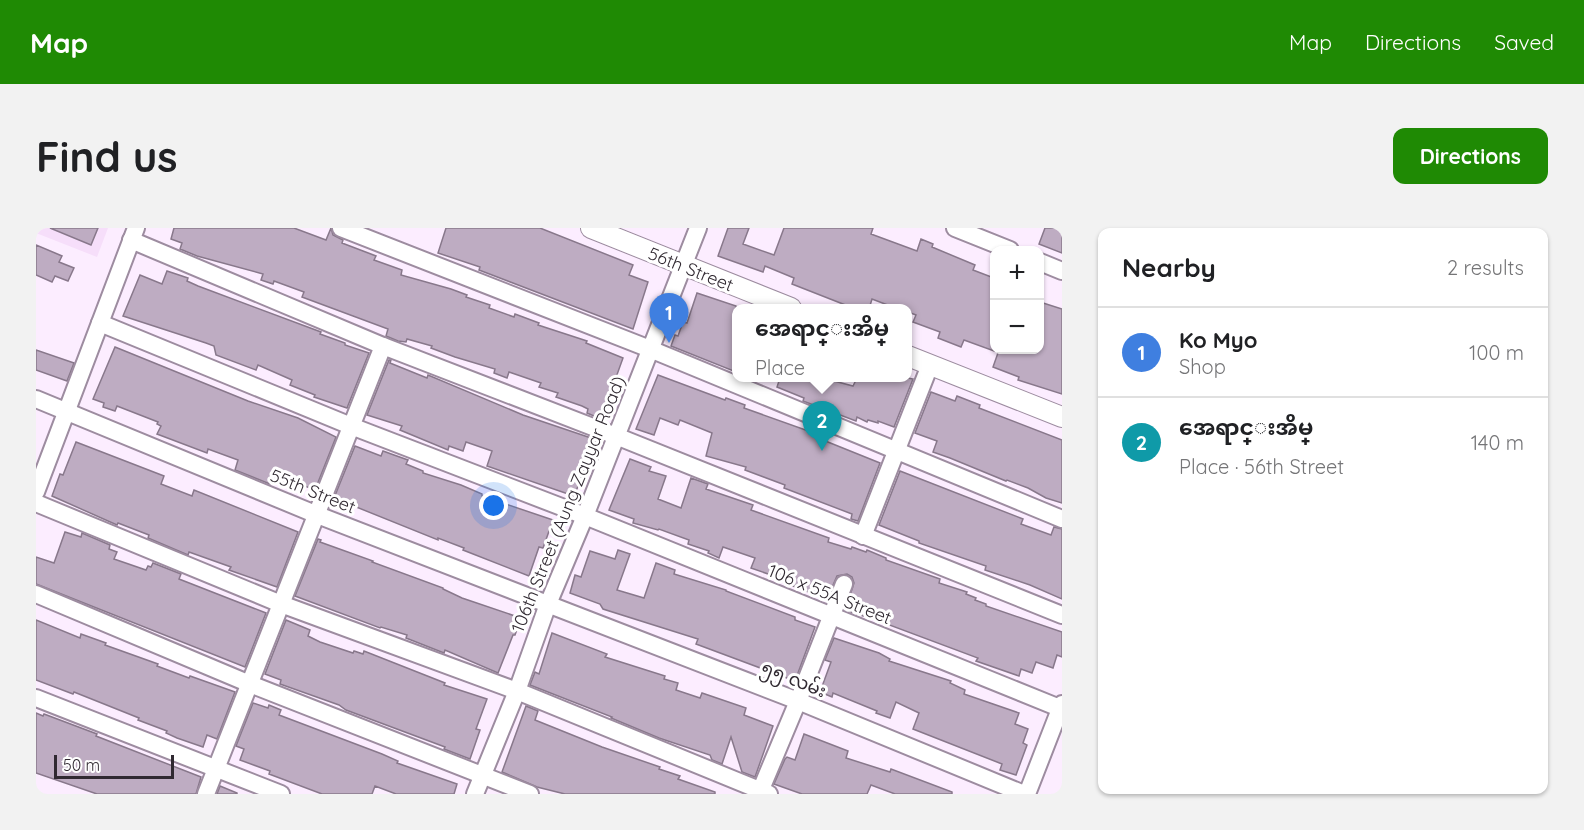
<!DOCTYPE html>
<meta charset="utf-8">
<style>
body{margin:0;font-family:Quicksand,"Noto Sans Myanmar",sans-serif;background:#f2f2f2;color:#202124}
.controls{position:absolute;right:18px;top:18px;display:grid;overflow:hidden;border-radius:12px;box-shadow:0 2px 4px #0004}
.controls button{width:54px;height:54px;display:grid;place-items:center;padding:0;border:0;border-bottom:2px solid #e0e0e0;background:#fff;color:#202124;font:30px sans-serif}
.scale{position:absolute;left:18px;bottom:15px;width:120px;box-sizing:border-box;padding-left:6px;border:3px solid #302931;border-top:0;font-size:16px;line-height:21px;white-space:nowrap;color:#302931;-webkit-text-stroke:4px #fff;paint-order:stroke}
.you{position:absolute;left:458px;top:278px;width:21px;height:21px;margin:-15px;border:4px solid #fff;border-radius:50%;background:#1a73e8;box-shadow:0 0 0 9px #1a73e833}
.badge{display:grid;place-items:center;width:39px;height:39px;border-radius:50%;background:#1f8a04;color:#fff;font-size:20px;font-weight:700}
.pin{position:absolute;translate:-50% -50px;filter:drop-shadow(0 2px 3px #0008)}
.pin::after{content:'';position:absolute;top:32px;width:21px;height:18px;background:inherit;clip-path:polygon(0 0,100% 0,50% 100%)}
.popup{position:absolute;left:696px;top:76px;width:180px;height:78px;box-sizing:border-box;display:grid;place-content:center;border-radius:12px;background:#fff;filter:drop-shadow(0 2px 4px #0005);font-size:20px;white-space:nowrap;color:#757577}
.popup b{font-size:22px;color:#202124}
.popup::after{content:'';position:absolute;left:50%;top:100%;margin-left:-12px;border:12px solid transparent;border-top-color:#fff}
.list{margin:0;padding:0;list-style:none}
h2{display:flex;justify-content:space-between;align-items:center;height:78px;margin:0;padding:0 24px;font-size:26px}
h2 small{font-size:20px;font-weight:400;color:#757577}
.list li{display:grid;grid-template-columns:39px 1fr auto;gap:18px;align-items:center;box-sizing:border-box;height:90px;padding:0 24px;border-top:2px solid #e0e0e0}
.list b{display:block;font-size:22px;white-space:nowrap}
.list p{margin:0;font-size:20px;white-space:nowrap;color:#757577}
.list em{font-size:20px;font-style:normal;color:#757577}
.map{position:relative;flex:none;width:1026px;height:566px;overflow:hidden;border-radius:12px}
header{display:flex;align-items:center;gap:36px;box-sizing:border-box;height:84px;padding:0 30px;background:#1f8a04;color:#fff}
header strong{font-size:28px}
nav{display:flex;gap:33px;margin-inline-start:auto;font-size:21px}
.intro{display:flex;align-items:center;justify-content:space-between;box-sizing:border-box;height:144px;padding:0 36px}
h1{margin:0;font-size:42px}
.button{padding:15px 27px;border-radius:12px;background:#1f8a04;color:#fff;font-size:21px;font-weight:700}
main{display:flex;gap:36px;padding:0 36px}
aside{flex:1;background:#fff;border-radius:12px;box-shadow:0 2px 4px #0004}
.map>svg:first-child{display:block}
</style>
<header>
<strong>Map</strong>
<nav><a>Map</a><a>Directions</a><a>Saved</a></nav>
</header>
<div class="intro"><h1>Find us</h1><a class="button">Directions</a></div>
<main>
<div class="map">
<svg width="1026" height="566" viewBox="0 0 1026 566">
<rect width="100%" height="100%" fill="#fcedff"/>
<path fill="#f6defa" d="M 0,0 L 72,0 L 61,29 L 0,5 Z"/>
<g fill="#beacc2" stroke="#88788b" stroke-width="1.5">
<path d="M 14,0 L 62,0 L 55,17 Z"/>
<path d="M 138,0 L 258,0 L 290,12 L 295,0 L 297,7 L 307,12 L 306,15 L 340,28 L 338,32 L 366,42 L 365,47 L 415,61 L 431,67 L 430,69 L 454,77 L 453,80 L 478,89 L 479,86 L 503,95 L 502,97 L 551,113 L 550,115 L 587,130 L 565,191 L 551,185 L 552,181 L 546,178 L 520,169 L 522,165 L 503,159 L 505,155 L 473,144 L 471,150 L 458,145 L 459,141 L 419,129 L 395,120 L 396,118 L 371,111 L 370,114 L 362,113 L 350,108 L 352,101 L 266,69 L 268,64 L 238,53 L 237,56 L 225,52 L 227,46 L 161,28 L 144,21 L 146,15 L 135,11 Z"/>
<path d="M 410,0 L 504,0 L 597,37 L 593,47 L 612,54 L 597,101 L 443,42 L 444,39 L 402,25 Z"/>
<path d="M 692,0 L 713,0 L 707,16 L 738,27 L 748,0 L 837,0 L 835,6 L 881,23 L 885,11 L 897,16 L 896,19 L 939,37 L 937,42 L 958,50 L 958,123 L 928,112 L 925,119 L 902,110 L 904,104 L 877,94 L 880,87 L 872,84 L 872,81 L 862,81 L 836,71 L 833,81 L 811,81 L 812,78 L 756,56 L 758,50 L 729,38 L 727,44 L 682,28 Z"/>
<path d="M 1009,0 L 1026,0 L 1026,25 L 1003,16 Z"/>
<path d="M 0,17 L 26,28 L 23,34 L 38,40 L 32,53 L 19,48 L 16,54 L 0,47 Z"/>
<path d="M 131,43 L 152,50 L 151,53 L 162,58 L 285,104 L 284,106 L 309,115 L 309,117 L 333,125 L 311,180 L 278,169 L 279,167 L 254,157 L 256,152 L 222,137 L 220,142 L 180,127 L 178,118 L 170,115 L 87,88 L 104,47 L 126,56 Z"/>
<path d="M 661,65 L 700,78 L 700,144 L 635,118 L 639,107 L 642,108 L 647,94 L 651,95 Z"/>
<path d="M 1004,74 L 1026,81 L 1026,166 L 982,152 L 983,149 L 957,139 L 963,122 L 1004,122 Z"/>
<path d="M 79,119 L 212,173 L 262,190 L 300,209 L 279,262 L 264,256 L 263,262 L 236,252 L 234,256 L 199,242 L 202,232 L 172,221 L 171,225 L 121,206 L 125,198 L 121,196 L 122,194 L 81,178 L 79,183 L 67,179 L 68,175 L 57,171 Z"/>
<path d="M 0,122 L 38,135 L 31,153 L 0,142 Z"/>
<path d="M 353,132 L 355,132 L 354,135 L 391,150 L 392,147 L 487,187 L 561,212 L 538,268 L 451,238 L 456,223 L 430,214 L 427,223 L 413,218 L 412,222 L 364,202 L 366,198 L 331,187 Z"/>
<path d="M 622,147 L 689,172 L 690,170 L 709,177 L 708,180 L 778,205 L 777,208 L 844,235 L 822,293 L 815,291 L 816,286 L 748,260 L 749,257 L 709,242 L 710,239 L 670,228 L 676,205 L 644,192 L 642,197 L 624,190 L 618,207 L 600,201 Z"/>
<path d="M 744,150 L 787,150 L 817,158 L 821,150 L 872,150 L 877,151 L 858,199 L 842,193 L 842,195 L 832,192 L 831,194 L 821,189 L 820,193 L 767,173 L 768,170 L 741,159 Z"/>
<path d="M 895,164 L 919,173 L 921,168 L 944,177 L 943,180 L 1026,212 L 1026,275 L 1010,270 L 992,260 L 971,252 L 970,253 L 914,230 L 897,224 L 901,213 L 879,205 Z"/>
<path d="M 40,214 L 128,248 L 125,256 L 156,268 L 158,262 L 262,304 L 241,359 L 193,342 L 195,339 L 153,324 L 152,327 L 112,310 L 113,307 L 82,295 L 81,297 L 16,268 L 24,246 L 27,247 Z"/>
<path d="M 319,218 L 345,228 L 347,223 L 358,227 L 372,232 L 370,236 L 387,243 L 387,245 L 425,257 L 446,266 L 446,268 L 517,292 L 507,320 L 503,319 L 493,348 L 427,322 L 428,320 L 402,310 L 402,312 L 298,270 Z"/>
<path d="M 594,231 L 615,239 L 613,243 L 630,248 L 622,271 L 645,280 L 655,250 L 672,256 L 670,261 L 717,277 L 715,282 L 793,310 L 792,314 L 815,321 L 816,319 L 830,324 L 831,322 L 850,330 L 850,332 L 904,351 L 903,355 L 931,364 L 930,366 L 940,370 L 939,372 L 950,376 L 950,378 L 1026,404 L 1026,429 L 1021,427 L 1017,440 L 1000,434 L 996,445 L 985,441 L 983,448 L 940,433 L 942,430 L 827,387 L 827,388 L 809,382 L 818,355 L 816,349 L 811,346 L 801,348 L 791,371 L 757,358 L 758,355 L 715,340 L 719,330 L 687,319 L 683,330 L 672,325 L 673,323 L 652,316 L 653,312 L 623,301 L 622,302 L 597,295 L 598,291 L 573,282 Z"/>
<path d="M 864,243 L 987,291 L 985,296 L 1015,307 L 1018,299 L 1026,301 L 1026,371 L 994,357 L 949,342 L 950,338 L 883,315 L 883,313 L 843,297 Z"/>
<path d="M 29,304 L 45,309 L 46,305 L 74,317 L 73,321 L 81,324 L 78,331 L 110,342 L 112,338 L 115,339 L 117,335 L 145,346 L 143,351 L 230,385 L 209,439 L 0,356 L 0,329 L 18,335 Z"/>
<path d="M 282,311 L 285,312 L 284,314 L 337,333 L 336,334 L 407,360 L 407,361 L 426,370 L 485,390 L 479,407 L 477,407 L 462,445 L 409,422 L 408,425 L 370,410 L 371,407 L 345,399 L 344,400 L 259,368 Z"/>
<path d="M 582,322 L 594,326 L 581,362 L 608,370 L 620,335 L 639,342 L 638,346 L 690,362 L 690,363 L 759,389 L 759,392 L 779,399 L 759,453 L 660,416 L 662,411 L 567,381 L 564,376 L 534,365 L 539,347 L 545,349 L 554,323 L 579,331 Z"/>
<path d="M 0,392 L 44,410 L 45,406 L 70,415 L 69,417 L 122,436 L 121,438 L 153,450 L 154,448 L 199,464 L 181,511 L 171,507 L 167,519 L 141,510 L 130,505 L 131,503 L 102,492 L 103,490 L 38,464 L 37,466 L 0,452 Z"/>
<path d="M 250,392 L 274,402 L 272,408 L 284,414 L 317,425 L 318,423 L 327,426 L 328,423 L 409,455 L 408,457 L 451,471 L 440,501 L 444,502 L 434,531 L 408,521 L 409,519 L 310,482 L 303,477 L 244,456 L 245,452 L 229,446 Z"/>
<path d="M 516,405 L 571,426 L 569,429 L 629,448 L 628,451 L 642,455 L 640,462 L 664,470 L 666,465 L 710,480 L 708,487 L 737,498 L 719,549 L 706,544 L 695,509 L 686,536 L 676,532 L 674,527 L 623,510 L 575,490 L 576,489 L 494,457 L 499,444 L 503,446 Z"/>
<path d="M 798,410 L 843,425 L 854,431 L 853,433 L 915,453 L 914,455 L 929,462 L 928,466 L 983,485 L 979,496 L 992,501 L 987,515 L 991,517 L 980,547 L 964,542 L 966,536 L 877,501 L 883,485 L 860,474 L 854,490 L 840,485 L 841,483 L 797,465 L 796,469 L 784,464 L 795,434 L 789,432 Z"/>
<path d="M 217,475 L 232,480 L 233,477 L 245,482 L 243,487 L 346,526 L 362,533 L 361,535 L 421,556 L 418,566 L 360,566 L 339,558 L 336,566 L 286,566 L 233,546 L 234,543 L 204,532 L 208,521 L 200,518 Z"/>
<path d="M 490,478 L 502,483 L 499,492 L 566,519 L 624,539 L 623,541 L 644,548 L 642,551 L 679,564 L 679,566 L 529,566 L 501,559 L 466,544 Z"/>
<path d="M 0,485 L 7,488 L 8,486 L 61,506 L 60,508 L 165,549 L 160,566 L 61,566 L 0,545 Z"/>
<path d="M 768,506 L 812,523 L 810,530 L 854,544 L 855,541 L 916,564 L 916,566 L 859,566 L 835,557 L 831,566 L 766,566 L 738,556 L 749,531 L 751,529 L 759,532 Z"/>
<path d="M 184,558 L 201,565 L 201,566 L 181,566 Z"/>
</g>
<g fill="none" stroke-linecap="round" stroke-linejoin="round">
<g stroke="#9d8ca0" stroke-width="20">
<g id="minor">
<path d="M 305,0 L 614,121 L 1026,291"/>
<path d="M 919,0 L 974,22"/>
<path d="M 95,12 L 347,118 L 580,208 L 1026,387"/>
<path d="M 1004,34 L 1026,43"/>
<path d="M 64,95 L 315,198 L 549,288 L 1026,481"/>
<path d="M 0,171 L 279,286 L 762,473 L 988,566"/>
<path d="M 0,264 L 100,0"/>
<path d="M 0,275 L 245,376 L 481,463 L 733,566"/>
<path d="M 827,308 L 894,137"/>
<path d="M 0,366 L 214,456 L 494,566"/>
<path d="M 0,470 L 245,566"/>
<path d="M 170,566 L 347,118"/>
<path d="M 439,566 L 481,463 L 512,376 L 549,288 L 662,0"/>
<path d="M 723,566 L 762,473 L 808,356"/>
<path d="M 991,566 L 1026,476"/>
</g>
</g>
<g stroke="#9d8ca0" stroke-width="22">
<g id="tertiary">
<path d="M 555,0 L 755,80"/>
<path d="M 872,128 L 1026,189"/>
</g>
</g>
<use href="#minor" stroke="#fff" stroke-width="16"/>
<use href="#tertiary" stroke="#fff" stroke-width="20"/>
</g>
<g text-anchor="middle" dominant-baseline="central" stroke-width="6" stroke-linejoin="round" paint-order="stroke">
<g font-size="18" fill="#302931" stroke="#fff">
<text transform="translate(655 41) rotate(22)">56th Street</text>
<text transform="translate(277 263) rotate(22)">55th Street</text>
<text transform="translate(532 276) rotate(-68)">106th Street (Aung Zayyar Road)</text>
<text transform="translate(794 366) rotate(22)">106 x 55A Street</text>
<text transform="translate(758 451) rotate(22)">၅၅ လမ်း</text>
</g>
</g>
</svg>
<div class="controls">
<button>+</button>
<button>−</button>
</div>
<div class="scale">50 m</div>
<div class="you"></div>
<div class="pin badge" style="left:633px;top:115px;background:#3f7fe0">1</div>
<div class="pin badge" style="left:786px;top:223px;background:#0f9aa8">2</div>
<div class="popup"><b>အေရာင္းအိမ္</b>Place</div>
</div>
<aside>
<h2>Nearby<small>2 results</small></h2>
<ul class="list">
<li><span class="badge" style="background:#3f7fe0">1</span><div><b>Ko Myo</b><p>Shop</p></div><em>100 m</em></li>
<li><span class="badge" style="background:#0f9aa8">2</span><div><b>အေရာင္းအိမ္</b><p>Place · 56th Street</p></div><em>140 m</em></li>
</ul>
</aside>
</main>
